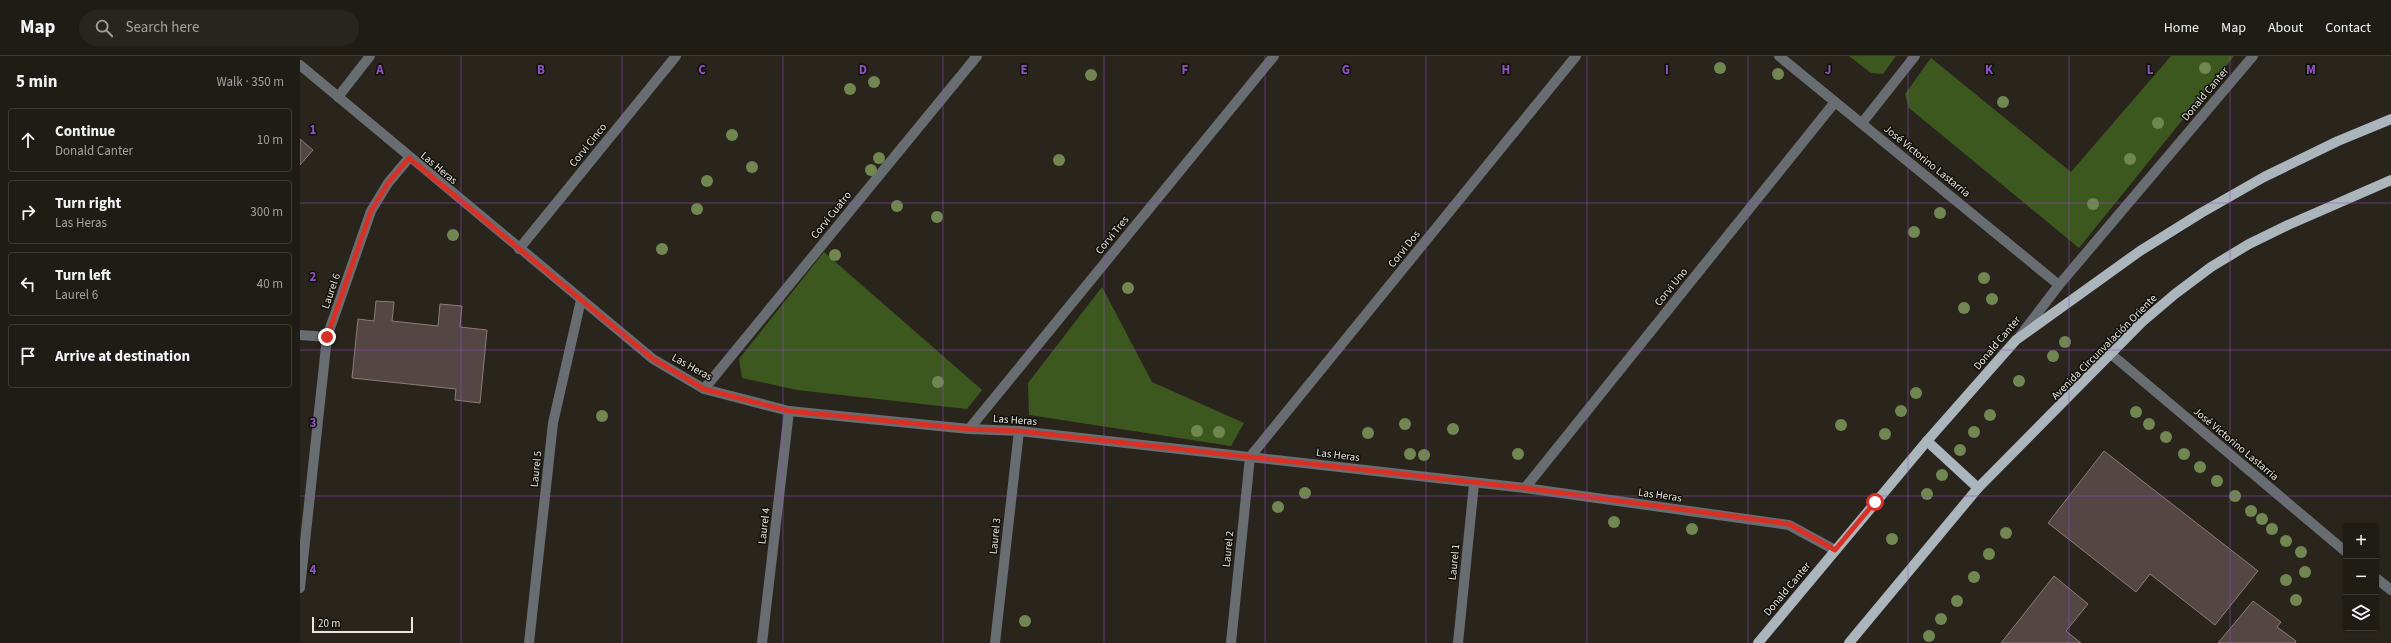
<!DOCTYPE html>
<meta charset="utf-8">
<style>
body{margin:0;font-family:"Source Sans 3",sans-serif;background:#27251e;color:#f1f3f6}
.controls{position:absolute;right:12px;bottom:12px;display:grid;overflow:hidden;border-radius:4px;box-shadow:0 1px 3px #0004}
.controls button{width:36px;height:36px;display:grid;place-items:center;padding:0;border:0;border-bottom:1px solid #3c3a34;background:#1f1c15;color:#f1f3f6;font:20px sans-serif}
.scale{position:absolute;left:12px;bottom:10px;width:101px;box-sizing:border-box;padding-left:4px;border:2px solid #e9e7e1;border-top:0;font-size:11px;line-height:14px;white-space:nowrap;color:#e9e7e1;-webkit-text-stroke:3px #100f0a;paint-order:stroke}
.stop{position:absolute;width:12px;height:12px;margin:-9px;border:3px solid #d93025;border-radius:50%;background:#fff}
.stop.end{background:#d93025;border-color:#fff;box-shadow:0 1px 4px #0008}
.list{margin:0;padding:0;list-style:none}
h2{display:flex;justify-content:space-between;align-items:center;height:52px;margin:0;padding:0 16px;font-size:17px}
h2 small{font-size:13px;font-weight:400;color:#a1a1a0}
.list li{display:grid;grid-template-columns:26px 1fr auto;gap:12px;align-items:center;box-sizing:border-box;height:64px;margin:0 8px 8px;padding:0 8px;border:1px solid #3c3a34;border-radius:4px}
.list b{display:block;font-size:15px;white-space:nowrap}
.list p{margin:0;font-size:13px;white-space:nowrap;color:#a1a1a0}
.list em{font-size:13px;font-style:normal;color:#a1a1a0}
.icon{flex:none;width:22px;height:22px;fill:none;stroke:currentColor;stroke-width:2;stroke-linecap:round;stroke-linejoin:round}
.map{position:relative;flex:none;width:2091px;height:587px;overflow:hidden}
header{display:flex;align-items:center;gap:24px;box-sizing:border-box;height:56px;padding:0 20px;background:#1f1c15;border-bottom:1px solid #3c3a34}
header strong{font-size:19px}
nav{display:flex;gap:22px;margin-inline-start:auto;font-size:14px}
.search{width:280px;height:36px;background:#27251e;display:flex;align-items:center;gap:10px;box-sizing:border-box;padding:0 14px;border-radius:22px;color:#a1a1a0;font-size:15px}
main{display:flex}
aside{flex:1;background:#1f1c15}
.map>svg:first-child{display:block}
</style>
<header>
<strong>Map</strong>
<div class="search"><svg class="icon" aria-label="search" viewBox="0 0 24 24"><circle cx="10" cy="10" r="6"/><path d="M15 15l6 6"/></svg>Search here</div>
<nav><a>Home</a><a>Map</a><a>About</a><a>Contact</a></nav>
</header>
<main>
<aside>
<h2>5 min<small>Walk · 350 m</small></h2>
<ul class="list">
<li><svg class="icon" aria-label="ahead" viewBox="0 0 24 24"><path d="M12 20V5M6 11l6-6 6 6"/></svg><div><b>Continue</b><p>Donald Canter</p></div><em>10 m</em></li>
<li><svg class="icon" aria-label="right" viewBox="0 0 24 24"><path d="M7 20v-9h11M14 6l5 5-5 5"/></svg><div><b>Turn right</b><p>Las Heras</p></div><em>300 m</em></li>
<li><svg class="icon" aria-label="left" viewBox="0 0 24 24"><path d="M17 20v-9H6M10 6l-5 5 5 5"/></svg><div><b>Turn left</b><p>Laurel 6</p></div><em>40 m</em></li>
<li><svg class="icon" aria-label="arrive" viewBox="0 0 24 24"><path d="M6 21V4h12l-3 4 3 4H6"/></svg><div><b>Arrive at destination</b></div></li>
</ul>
</aside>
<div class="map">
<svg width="2091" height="587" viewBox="0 0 2091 587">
<rect width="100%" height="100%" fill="#29251c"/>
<g fill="#3d581e">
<path d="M 1549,0 L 1596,0 L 1583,18 L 1571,17 Z"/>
<path d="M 1871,0 L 1934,0 L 1779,192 L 1609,52 L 1605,38 L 1631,2 L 1771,116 Z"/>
<path d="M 524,196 L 682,334 L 667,353 L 497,334 L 442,322 L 439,303 Z"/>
<path d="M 802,231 L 852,326 L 944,367 L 931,390 L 729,359 L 728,327 Z"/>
</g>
<g fill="#534645" stroke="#8b7c7b">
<path d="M 0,83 L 13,94 L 0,109 Z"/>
<path d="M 76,245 L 94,246 L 92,265 L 138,270 L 140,248 L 162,250 L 160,271 L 187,274 L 180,347 L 155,344 L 156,333 L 52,322 L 58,263 L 74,265 Z"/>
<path d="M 1804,395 L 1958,515 L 1915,569 L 1850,518 L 1836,536 L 1748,467 Z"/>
<path d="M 1754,520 L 1788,548 L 1766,575 L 1781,587 L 1701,587 Z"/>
<path d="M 1953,545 L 1981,566 L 1977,571 L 1996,585 L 1995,587 L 1918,587 Z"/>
</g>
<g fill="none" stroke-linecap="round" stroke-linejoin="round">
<g stroke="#686d71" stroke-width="10">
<path d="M 1479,0 L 1759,229"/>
<path d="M 0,9 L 353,303 L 404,333 L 489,355 L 669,373 L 719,375 L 1225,432 L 1489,469 L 1535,494"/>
<path d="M 38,41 L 70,0"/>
<path d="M 1562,67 L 1615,0"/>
<path d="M 219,193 L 376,0"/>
<path d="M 0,279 L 27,281"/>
<path d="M 1720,280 L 1759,229 L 1953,0"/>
<path d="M 1811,298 L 2046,496"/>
<path d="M 404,333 L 677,0"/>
<path d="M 669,373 L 974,0"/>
<path d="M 1225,432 L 1535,46"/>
<path d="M 2076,522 L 2091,534"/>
<path d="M 0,532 L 27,281 L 71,155 L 88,127 L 109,102"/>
<path d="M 229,587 L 253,367 L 281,244"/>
<path d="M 462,587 L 489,355"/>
<path d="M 695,587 L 719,375"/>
<path d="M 931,587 L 950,401 L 1276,0"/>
<path d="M 1158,587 L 1174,428"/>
</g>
<g stroke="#abb5bc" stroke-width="10">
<path d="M 1627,385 L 1678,432"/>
<path d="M 1458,587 L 1627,385 L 1716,284 L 1840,195 L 1901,157 L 1964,121 L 2038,85 L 2091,63"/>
<path d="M 1549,587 L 1678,432 L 1842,266 L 1875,238 L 1911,211 L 1949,188 L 1988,169 L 2091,124"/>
</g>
</g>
<g fill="#708752">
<circle cx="1420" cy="12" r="6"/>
<circle cx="1905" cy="12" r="6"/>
<circle cx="1478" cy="18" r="6"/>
<circle cx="791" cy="19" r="6"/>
<circle cx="574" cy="26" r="6"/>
<circle cx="550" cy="33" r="6"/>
<circle cx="1703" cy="46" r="6"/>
<circle cx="1858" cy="67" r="6"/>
<circle cx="432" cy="79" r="6"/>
<circle cx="579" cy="102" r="6"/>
<circle cx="1830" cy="103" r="6"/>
<circle cx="759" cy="104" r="6"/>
<circle cx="452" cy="111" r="6"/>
<circle cx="571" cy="114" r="6"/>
<circle cx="407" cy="125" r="6"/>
<circle cx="1793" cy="148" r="6"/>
<circle cx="597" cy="150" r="6"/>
<circle cx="397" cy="153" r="6"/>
<circle cx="1640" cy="157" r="6"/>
<circle cx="637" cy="161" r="6"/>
<circle cx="1614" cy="176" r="6"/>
<circle cx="153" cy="179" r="6"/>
<circle cx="362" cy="193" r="6"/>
<circle cx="535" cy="199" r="6"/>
<circle cx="1684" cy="222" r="6"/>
<circle cx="828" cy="232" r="6"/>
<circle cx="1692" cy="243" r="6"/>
<circle cx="1664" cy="252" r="6"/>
<circle cx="1765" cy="286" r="6"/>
<circle cx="1753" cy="300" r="6"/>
<circle cx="1719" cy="325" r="6"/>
<circle cx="638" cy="326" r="6"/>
<circle cx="1616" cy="337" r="6"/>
<circle cx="1601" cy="355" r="6"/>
<circle cx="1836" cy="356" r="6"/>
<circle cx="1690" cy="359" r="6"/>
<circle cx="302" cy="360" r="6"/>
<circle cx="1105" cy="368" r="6"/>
<circle cx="1849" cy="368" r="6"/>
<circle cx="1541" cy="369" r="6"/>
<circle cx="1153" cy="373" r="6"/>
<circle cx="897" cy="375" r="6"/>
<circle cx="919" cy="376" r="6"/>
<circle cx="1674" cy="376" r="6"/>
<circle cx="1068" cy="377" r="6"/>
<circle cx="1585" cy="378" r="6"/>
<circle cx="1866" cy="381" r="6"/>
<circle cx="1660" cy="394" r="6"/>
<circle cx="1110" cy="398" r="6"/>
<circle cx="1218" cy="398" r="6"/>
<circle cx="1884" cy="398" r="6"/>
<circle cx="1124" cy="399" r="6"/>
<circle cx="1900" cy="411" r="6"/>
<circle cx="1642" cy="419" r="6"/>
<circle cx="1917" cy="425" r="6"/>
<circle cx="1005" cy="437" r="6"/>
<circle cx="1627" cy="438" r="6"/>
<circle cx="1935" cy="440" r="6"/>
<circle cx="978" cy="451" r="6"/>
<circle cx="1951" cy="455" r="6"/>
<circle cx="1962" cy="463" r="6"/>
<circle cx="1314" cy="466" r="6"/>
<circle cx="1392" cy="473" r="6"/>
<circle cx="1972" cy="473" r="6"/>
<circle cx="1706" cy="477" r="6"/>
<circle cx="1592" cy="483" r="6"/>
<circle cx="1986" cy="485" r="6"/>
<circle cx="2001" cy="496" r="6"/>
<circle cx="1689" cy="498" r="6"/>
<circle cx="2005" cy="516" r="6"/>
<circle cx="1674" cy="521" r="6"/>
<circle cx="1986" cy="524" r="6"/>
<circle cx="1996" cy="544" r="6"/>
<circle cx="1657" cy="545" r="6"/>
<circle cx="1641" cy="563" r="6"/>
<circle cx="725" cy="565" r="6"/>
<circle cx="1629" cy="580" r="6"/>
</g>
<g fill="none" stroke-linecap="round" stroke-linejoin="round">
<path stroke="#d93025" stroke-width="5" d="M 27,281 L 71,155 L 88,127 L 109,102 L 353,303 L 404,333 L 489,355 L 669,373 L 719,375 L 1225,432 L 1489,468 L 1535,494 L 1575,446"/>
</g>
<path fill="none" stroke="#9151c6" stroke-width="1" stroke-opacity="0.55" d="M 161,0 L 161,587M 322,0 L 322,587M 483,0 L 483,587M 643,0 L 643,587M 804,0 L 804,587M 965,0 L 965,587M 1126,0 L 1126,587M 1287,0 L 1287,587M 1448,0 L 1448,587M 1608,0 L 1608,587M 1769,0 L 1769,587M 1930,0 L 1930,587M 0,147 L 2091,147M 0,294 L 2091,294M 0,440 L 2091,440"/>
<g text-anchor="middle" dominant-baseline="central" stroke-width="3" stroke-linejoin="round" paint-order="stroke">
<g font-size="11" fill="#e9e7e1" stroke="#100f0a">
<text transform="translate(1905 38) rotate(-50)">Donald Canter</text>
<text transform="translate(288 89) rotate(-51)">Corvi Cinco</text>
<text transform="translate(1627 105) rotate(39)">José Victorino Lastarria</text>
<text transform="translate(139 112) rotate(40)">Las Heras</text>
<text transform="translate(531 159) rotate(-51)">Corvi Cuatro</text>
<text transform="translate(812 179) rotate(-51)">Corvi Tres</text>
<text transform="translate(1104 193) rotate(-51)">Corvi Dos</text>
<text transform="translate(1371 231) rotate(-51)">Corvi Uno</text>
<text transform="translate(31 235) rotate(-71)">Laurel 6</text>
<text transform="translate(1697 287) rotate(-50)">Donald Canter</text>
<text transform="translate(1804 291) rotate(-45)">Avenida Circunvalación Oriente</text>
<text transform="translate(392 311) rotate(29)">Las Heras</text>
<text transform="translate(715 364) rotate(4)">Las Heras</text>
<text transform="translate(1936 388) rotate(40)">José Victorino Lastarria</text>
<text transform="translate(1038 399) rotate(7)">Las Heras</text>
<text transform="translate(236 413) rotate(-84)">Laurel 5</text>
<text transform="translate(1360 439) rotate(8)">Las Heras</text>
<text transform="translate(464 470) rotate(-83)">Laurel 4</text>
<text transform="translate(695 480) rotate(-84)">Laurel 3</text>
<text transform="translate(928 493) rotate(-84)">Laurel 2</text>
<text transform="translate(1154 506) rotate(-84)">Laurel 1</text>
<text transform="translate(1487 533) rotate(-50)">Donald Canter</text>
</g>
</g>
<g font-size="13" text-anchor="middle" font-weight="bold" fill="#9151c6" stroke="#100f0a" stroke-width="3" stroke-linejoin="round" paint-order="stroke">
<text x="80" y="18">A</text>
<text x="241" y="18">B</text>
<text x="402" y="18">C</text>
<text x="563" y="18">D</text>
<text x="724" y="18">E</text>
<text x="885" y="18">F</text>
<text x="1046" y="18">G</text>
<text x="1206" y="18">H</text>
<text x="1367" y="18">I</text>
<text x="1528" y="18">J</text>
<text x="1689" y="18">K</text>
<text x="1850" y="18">L</text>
<text x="2011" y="18">M</text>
<text x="13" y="78">1</text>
<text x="13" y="225">2</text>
<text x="13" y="371">3</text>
<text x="13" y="518">4</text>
</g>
</svg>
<div class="controls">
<button>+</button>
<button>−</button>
<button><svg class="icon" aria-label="layers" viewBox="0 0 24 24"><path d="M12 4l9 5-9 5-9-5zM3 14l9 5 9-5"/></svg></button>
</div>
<div class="scale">20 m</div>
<div class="stop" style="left:1575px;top:446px"></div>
<div class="stop end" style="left:27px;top:281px"></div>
</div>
</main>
